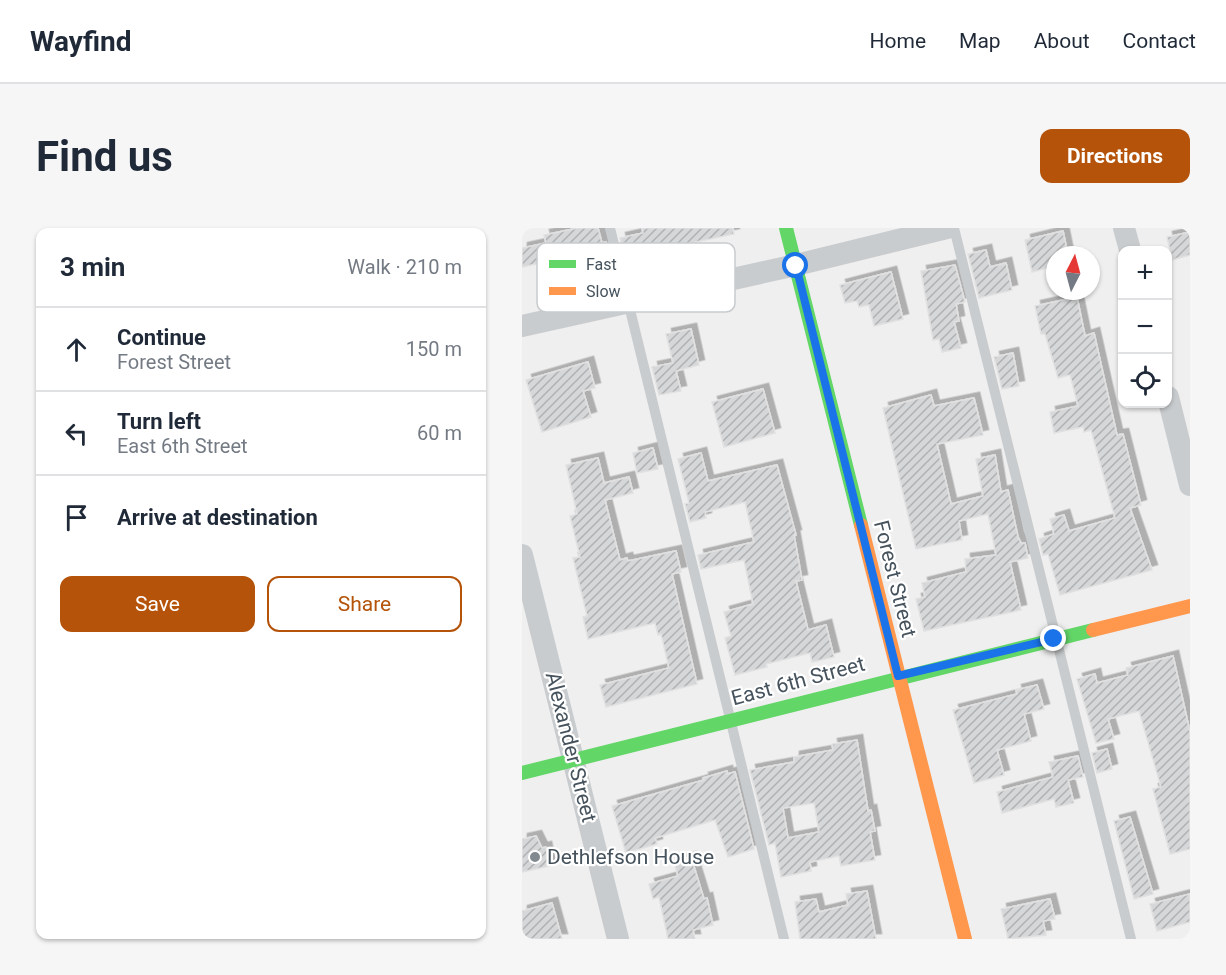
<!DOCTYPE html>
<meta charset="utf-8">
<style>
body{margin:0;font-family:Roboto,sans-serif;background:#f6f6f7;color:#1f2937}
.controls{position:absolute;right:18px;top:18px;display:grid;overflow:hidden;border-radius:12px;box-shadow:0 2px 4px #0004}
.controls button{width:54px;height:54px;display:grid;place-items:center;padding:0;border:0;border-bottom:2px solid #e0e1e3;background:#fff;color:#1f2937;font:30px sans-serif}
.compass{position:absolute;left:524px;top:18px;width:54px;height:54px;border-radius:50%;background:#fff;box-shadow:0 2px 4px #0004;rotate:6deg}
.stop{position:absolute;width:18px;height:18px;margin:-14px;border:4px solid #1a73e8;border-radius:50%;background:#fff}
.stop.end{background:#1a73e8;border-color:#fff;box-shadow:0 2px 6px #0008}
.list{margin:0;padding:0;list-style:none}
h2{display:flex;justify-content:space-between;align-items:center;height:78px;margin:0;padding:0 24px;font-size:26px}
h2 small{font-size:20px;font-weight:400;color:#747a83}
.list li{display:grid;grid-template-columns:39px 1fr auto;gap:18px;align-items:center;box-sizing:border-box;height:84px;padding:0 24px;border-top:2px solid #e0e1e3}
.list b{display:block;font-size:22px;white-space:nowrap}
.list p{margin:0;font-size:20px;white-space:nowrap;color:#747a83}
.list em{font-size:20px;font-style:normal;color:#747a83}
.actions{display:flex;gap:12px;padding:18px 24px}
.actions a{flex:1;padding:14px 0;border:2px solid #b45309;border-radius:12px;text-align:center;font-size:21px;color:#b45309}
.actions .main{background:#b45309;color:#fff}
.icon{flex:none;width:33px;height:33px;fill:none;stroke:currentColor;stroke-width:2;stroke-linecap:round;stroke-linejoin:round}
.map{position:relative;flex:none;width:668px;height:711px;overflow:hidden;border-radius:12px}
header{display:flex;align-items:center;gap:36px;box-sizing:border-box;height:84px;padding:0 30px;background:#fff;border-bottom:2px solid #e0e1e3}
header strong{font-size:28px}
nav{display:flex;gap:33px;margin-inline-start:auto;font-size:21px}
.intro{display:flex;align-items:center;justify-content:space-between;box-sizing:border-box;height:144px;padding:0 36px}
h1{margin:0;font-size:42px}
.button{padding:15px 27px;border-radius:12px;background:#b45309;color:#fff;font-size:21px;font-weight:700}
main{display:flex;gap:36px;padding:0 36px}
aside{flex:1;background:#fff;border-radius:12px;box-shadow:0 2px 4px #0004}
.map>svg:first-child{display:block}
</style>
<header>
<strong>Wayfind</strong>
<nav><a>Home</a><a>Map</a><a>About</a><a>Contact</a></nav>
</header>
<div class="intro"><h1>Find us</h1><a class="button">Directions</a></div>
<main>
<aside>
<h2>3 min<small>Walk · 210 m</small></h2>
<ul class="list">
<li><svg class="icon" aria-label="ahead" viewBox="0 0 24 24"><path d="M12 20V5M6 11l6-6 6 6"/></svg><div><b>Continue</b><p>Forest Street</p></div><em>150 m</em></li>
<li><svg class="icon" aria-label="left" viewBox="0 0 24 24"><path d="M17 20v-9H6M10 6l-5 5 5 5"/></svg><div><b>Turn left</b><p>East 6th Street</p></div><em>60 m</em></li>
<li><svg class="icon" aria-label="arrive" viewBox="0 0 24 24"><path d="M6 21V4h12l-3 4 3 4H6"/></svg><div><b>Arrive at destination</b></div></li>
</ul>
<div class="actions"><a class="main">Save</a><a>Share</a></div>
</aside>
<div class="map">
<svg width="668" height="711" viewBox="0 0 668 711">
<defs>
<pattern id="building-hatch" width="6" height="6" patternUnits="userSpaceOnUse" patternTransform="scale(1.5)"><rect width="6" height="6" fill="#d6d7d8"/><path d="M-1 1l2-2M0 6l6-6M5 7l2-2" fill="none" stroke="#afb1b2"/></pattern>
<filter id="shadow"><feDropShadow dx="5.5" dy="-5.5" stdDeviation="0" flood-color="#0004"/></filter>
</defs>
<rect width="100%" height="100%" fill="#f0efef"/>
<g fill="url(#building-hatch)" stroke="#e1e1e2" stroke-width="1.5" fill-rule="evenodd" filter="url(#shadow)">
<path d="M 56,0 L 76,0 L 80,15 L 84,14 L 88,32 L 63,37 L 61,26 L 0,39 L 0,20 L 24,15 L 22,7 Z"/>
<path d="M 120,0 L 211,0 L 212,6 L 103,29 L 98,10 L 121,5 Z"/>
<path d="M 541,3 L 546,27 L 533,27 L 533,38 L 510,44 L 503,12 Z"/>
<path d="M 668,4 L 668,27 L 650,32 L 645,9 Z"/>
<path d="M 464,22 L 468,39 L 484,35 L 490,62 L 457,70 L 446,26 Z"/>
<path d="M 433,37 L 443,74 L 434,76 L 437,93 L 432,94 L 439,120 L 420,124 L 417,111 L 411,112 L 399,43 Z"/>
<path d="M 369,44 L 381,91 L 352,98 L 347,77 L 337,79 L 335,73 L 323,75 L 318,57 Z"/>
<path d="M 555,69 L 563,108 L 572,105 L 595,207 L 601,206 L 619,277 L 608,280 L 630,342 L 538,367 L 526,326 L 521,327 L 517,311 L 532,306 L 528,291 L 542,287 L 547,303 L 593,290 L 569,202 L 562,204 L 561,199 L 532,205 L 528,184 L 556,178 L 548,147 L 536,150 L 523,106 L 519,106 L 513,78 Z"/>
<path d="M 169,101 L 177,137 L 154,143 L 159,163 L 137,167 L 130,139 L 151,135 L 144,106 Z"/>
<path d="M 491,125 L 497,158 L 480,161 L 472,129 Z"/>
<path d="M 66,134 L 73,160 L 61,163 L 69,189 L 20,204 L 4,152 Z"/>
<path d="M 241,161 L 253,205 L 202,219 L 190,174 Z"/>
<path d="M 409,167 L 412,178 L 452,170 L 461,207 L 415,216 L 429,276 L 461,268 L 454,231 L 473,227 L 479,264 L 486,262 L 496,309 L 499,315 L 503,315 L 506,330 L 488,334 L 499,382 L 402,403 L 394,371 L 403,369 L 400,355 L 444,344 L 443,331 L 474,327 L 466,286 L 437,293 L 440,312 L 394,321 L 361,180 Z"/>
<path d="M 131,220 L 136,241 L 115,245 L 111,225 Z"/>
<path d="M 179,225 L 186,253 L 255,237 L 274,307 L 272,307 L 280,352 L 274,353 L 286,402 L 304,397 L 312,429 L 290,434 L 288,425 L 244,436 L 245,439 L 213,447 L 203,410 L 209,408 L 202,384 L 231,376 L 222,332 L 179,341 L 176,327 L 232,314 L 223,274 L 183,284 L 184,290 L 168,294 L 163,276 L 167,275 L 156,231 Z"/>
<path d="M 76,230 L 82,255 L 107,249 L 111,265 L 83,272 L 98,332 L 105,330 L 106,333 L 154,323 L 159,344 L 150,346 L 175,456 L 84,479 L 78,457 L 147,440 L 139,406 L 136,407 L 133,395 L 66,411 L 61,389 L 65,388 L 51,330 L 58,329 L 48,288 L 55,286 L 44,237 Z"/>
<path d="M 651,428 L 668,504 L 668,621 L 648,626 L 631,561 L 639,559 L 617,483 L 586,491 L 592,511 L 574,515 L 555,451 L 573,446 L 575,455 L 606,447 L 604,440 Z"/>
<path d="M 515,457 L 522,481 L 502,486 L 509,513 L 475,522 L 482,547 L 452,555 L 431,482 L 495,466 L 494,462 Z"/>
<path d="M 335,512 L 346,583 L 349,582 L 353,603 L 348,604 L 353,632 L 319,638 L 317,628 L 288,634 L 289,643 L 259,649 L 253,615 L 247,617 L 228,542 L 272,534 L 272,529 L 311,522 L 310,516 ZM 292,575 L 297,604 L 266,610 L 261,580 Z"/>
<path d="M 585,521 L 590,541 L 575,545 L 570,525 Z"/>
<path d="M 556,528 L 561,549 L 546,552 L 552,575 L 534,579 L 532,571 L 480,585 L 475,564 L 531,549 L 527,534 Z"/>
<path d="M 205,543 L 205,546 L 213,544 L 232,621 L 206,629 L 193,592 L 133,610 L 135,616 L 104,625 L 90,578 L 182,552 L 181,550 Z"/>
<path d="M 608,589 L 631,666 L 612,671 L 592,593 Z"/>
<path d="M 14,608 L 20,620 L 24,619 L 28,638 L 0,644 L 0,611 Z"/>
<path d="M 169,629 L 182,671 L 185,670 L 191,697 L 171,702 L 173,711 L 146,711 L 137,669 L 131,671 L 127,656 L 156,648 L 152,634 Z"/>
<path d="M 345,663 L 354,711 L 278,711 L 273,674 L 294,671 L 297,684 L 326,677 L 324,666 Z"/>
<path d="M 668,666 L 668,694 L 635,703 L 628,676 Z"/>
<path d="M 528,671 L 533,691 L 521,693 L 524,707 L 486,711 L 479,681 Z"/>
<path d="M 30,675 L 40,711 L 0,711 L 0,683 Z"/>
</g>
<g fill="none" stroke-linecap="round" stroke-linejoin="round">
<g stroke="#c9ccce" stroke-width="10">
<path d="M 88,0 L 262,711"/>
<path d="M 432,0 L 609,711"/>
</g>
<g stroke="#c9ccce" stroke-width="22">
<path d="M 602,0 L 608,22"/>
<path d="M 0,98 L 274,37 L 425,0"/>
<path d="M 646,169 L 668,257"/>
<path d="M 0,327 L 96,711"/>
</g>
<g stroke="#63d668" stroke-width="14">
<path d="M 264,0 L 339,297"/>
<path d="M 0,545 L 571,402"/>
</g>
<g stroke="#ff974d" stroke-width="14">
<path d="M 339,297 L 443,711"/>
<path d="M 571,402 L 668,378"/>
</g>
</g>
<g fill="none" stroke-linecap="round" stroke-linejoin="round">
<path stroke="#1a73e8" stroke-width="8" d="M 274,38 L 376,448 L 532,411"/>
</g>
<circle fill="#828a90" stroke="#fff" stroke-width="2" cx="13" cy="629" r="6"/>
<g text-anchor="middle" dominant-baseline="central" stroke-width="4.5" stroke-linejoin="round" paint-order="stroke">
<g font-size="21" fill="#46535d" stroke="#fff">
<text transform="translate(373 351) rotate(76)">Forest Street</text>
<text transform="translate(276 453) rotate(-15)">East 6th Street</text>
<text transform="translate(49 519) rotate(76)">Alexander Street</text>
</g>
<g font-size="21" fill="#46535d" stroke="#fff" text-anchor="start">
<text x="25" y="629">Dethlefson House</text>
</g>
</g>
<rect x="15" y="15" width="198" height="69" rx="9" fill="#fff" stroke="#c8cbce" stroke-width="1.5"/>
<rect x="27" y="32" width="27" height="8" fill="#63d668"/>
<rect x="27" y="59" width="27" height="8" fill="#ff974d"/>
<g font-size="16" fill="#46535d">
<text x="64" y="42">Fast</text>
<text x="64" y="69">Slow</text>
</g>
</svg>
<div class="controls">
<button>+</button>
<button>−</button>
<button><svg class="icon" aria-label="locate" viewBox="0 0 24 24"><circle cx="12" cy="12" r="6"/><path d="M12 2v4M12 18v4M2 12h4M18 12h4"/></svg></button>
</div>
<svg class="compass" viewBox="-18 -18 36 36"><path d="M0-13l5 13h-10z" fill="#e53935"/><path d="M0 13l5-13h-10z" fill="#747a83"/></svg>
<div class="stop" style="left:274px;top:38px"></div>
<div class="stop end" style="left:532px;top:411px"></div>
</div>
</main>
